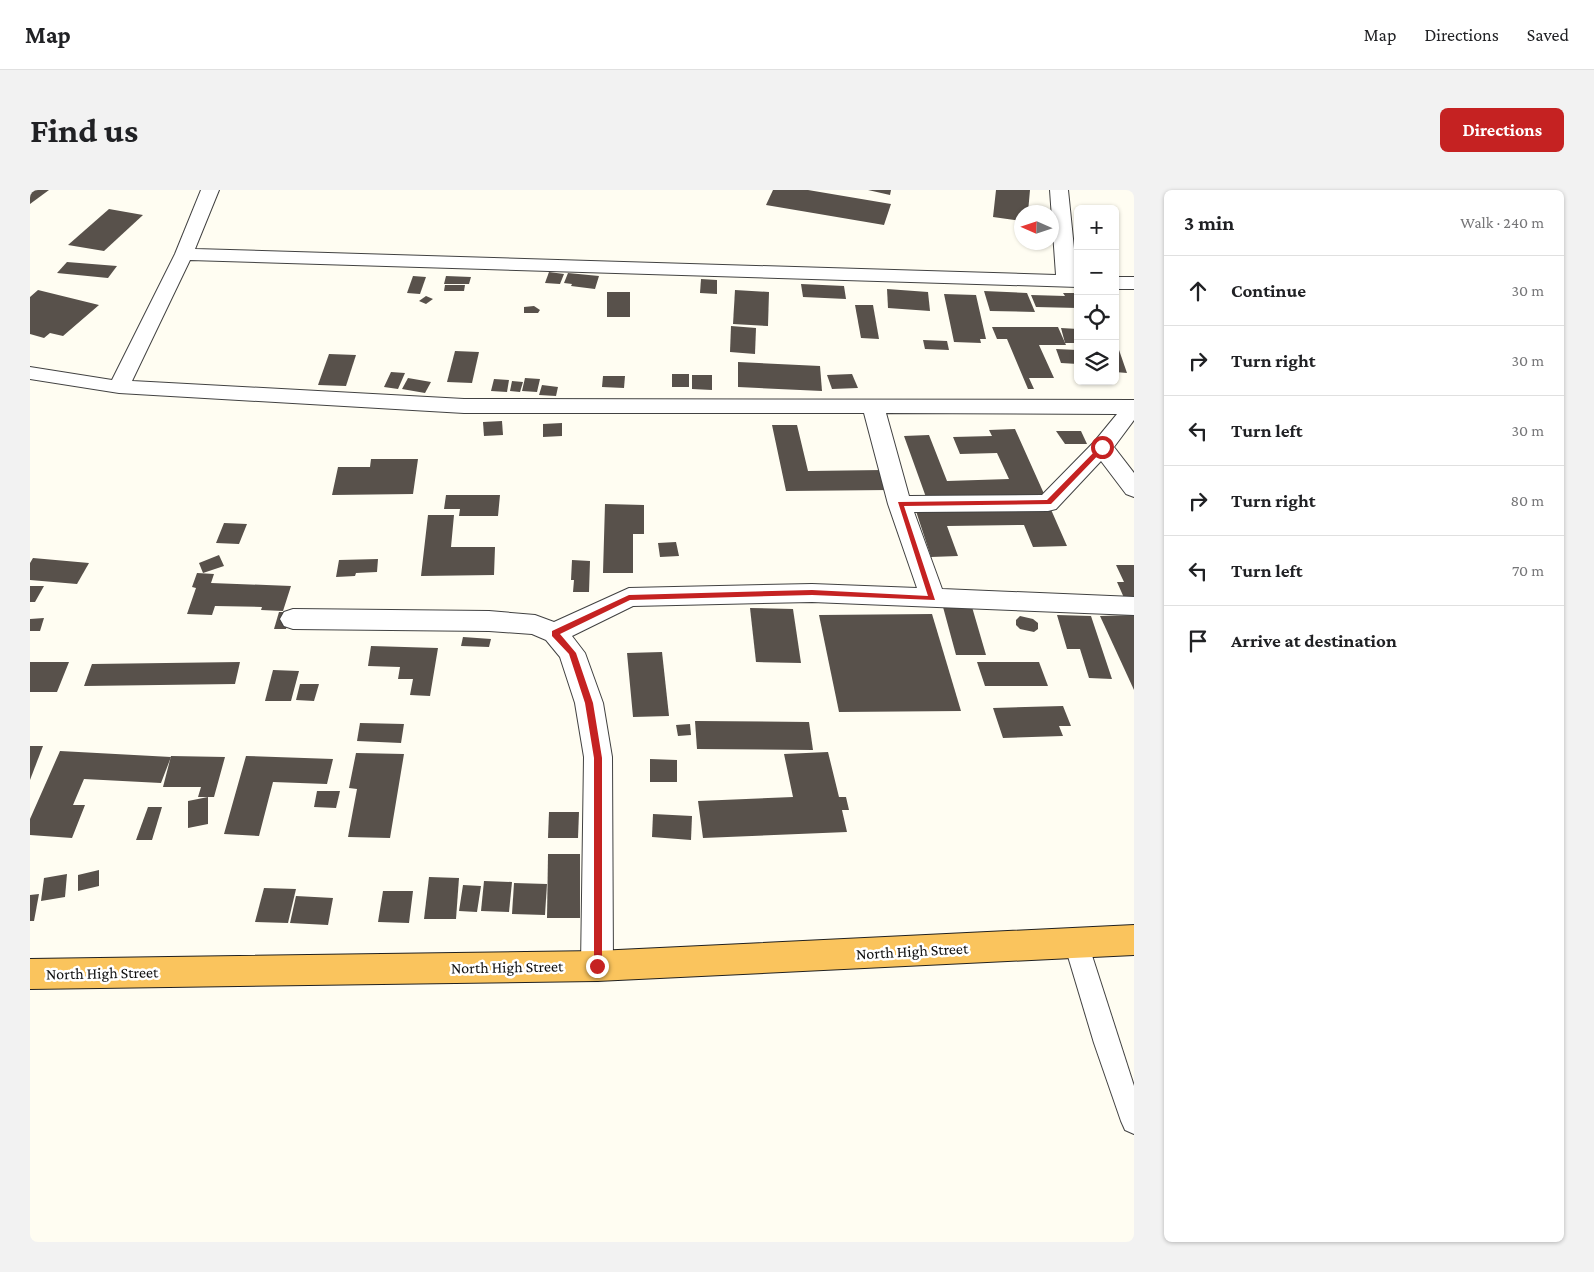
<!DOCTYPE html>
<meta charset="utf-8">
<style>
body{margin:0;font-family:"Crimson Pro",serif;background:#f2f2f2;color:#202124}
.controls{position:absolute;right:15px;top:15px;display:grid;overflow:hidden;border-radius:8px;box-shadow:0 1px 4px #0004}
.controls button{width:45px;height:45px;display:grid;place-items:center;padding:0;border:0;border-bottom:1px solid #e0e0e0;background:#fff;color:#202124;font:25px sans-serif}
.compass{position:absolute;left:984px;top:15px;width:45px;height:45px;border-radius:50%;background:#fff;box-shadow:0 1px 4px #0004;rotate:273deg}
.stop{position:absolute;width:15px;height:15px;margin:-11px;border:4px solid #c52222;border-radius:50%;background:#fff}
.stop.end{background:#c52222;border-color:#fff;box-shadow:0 1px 5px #0008}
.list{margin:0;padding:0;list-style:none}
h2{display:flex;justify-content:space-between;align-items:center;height:65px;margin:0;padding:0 20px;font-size:21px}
h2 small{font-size:16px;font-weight:400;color:#757577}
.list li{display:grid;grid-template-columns:32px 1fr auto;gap:15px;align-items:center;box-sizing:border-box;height:70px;padding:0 20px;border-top:1px solid #e0e0e0}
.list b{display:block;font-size:19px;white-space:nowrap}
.list em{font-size:16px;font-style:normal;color:#757577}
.icon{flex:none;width:28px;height:28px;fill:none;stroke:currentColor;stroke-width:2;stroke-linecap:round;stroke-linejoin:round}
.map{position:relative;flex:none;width:1104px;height:1052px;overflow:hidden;border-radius:8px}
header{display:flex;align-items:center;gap:30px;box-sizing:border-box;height:70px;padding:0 25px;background:#fff;border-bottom:1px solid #e0e0e0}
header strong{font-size:24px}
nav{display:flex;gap:28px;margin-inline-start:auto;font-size:18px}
.intro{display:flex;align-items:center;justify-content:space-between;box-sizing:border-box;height:120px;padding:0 30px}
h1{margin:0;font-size:35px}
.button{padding:12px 22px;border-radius:8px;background:#c52222;color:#fff;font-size:18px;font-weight:700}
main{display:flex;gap:30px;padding:0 30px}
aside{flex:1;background:#fff;border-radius:8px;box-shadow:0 1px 4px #0004}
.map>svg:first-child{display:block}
</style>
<header>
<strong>Map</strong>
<nav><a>Map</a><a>Directions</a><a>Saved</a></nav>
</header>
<div class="intro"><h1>Find us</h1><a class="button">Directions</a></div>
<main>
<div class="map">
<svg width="1104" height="1052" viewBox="0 0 1104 1052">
<rect width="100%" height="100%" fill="#fffdf2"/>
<g fill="#58514b">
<path d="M 0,0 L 19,0 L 0,14 Z"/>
<path d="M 743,0 L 778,0 L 861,14 L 854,35 L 736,15 Z"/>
<path d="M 838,0 L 861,0 L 860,5 Z"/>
<path d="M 966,0 L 1000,0 L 998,22 L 992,22 L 992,31 L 963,27 Z"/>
<path d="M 79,19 L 113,25 L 74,61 L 38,55 Z"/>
<path d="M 37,72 L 87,76 L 78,88 L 27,83 Z"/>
<path d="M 519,82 L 534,84 L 530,94 L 515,93 Z"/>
<path d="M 538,83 L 569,86 L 565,99 L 541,96 L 542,94 L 534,93 Z"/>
<path d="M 383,86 L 396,87 L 390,104 L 377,103 Z"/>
<path d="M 416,86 L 441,87 L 439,94 L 414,94 Z"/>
<path d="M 671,89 L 687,90 L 687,104 L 670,103 Z"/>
<path d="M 771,94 L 814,96 L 816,109 L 773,107 Z"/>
<path d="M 415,95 L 435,95 L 434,101 L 414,101 Z"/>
<path d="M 857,99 L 898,102 L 900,121 L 858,118 Z"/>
<path d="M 8,100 L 69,115 L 33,146 L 20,143 L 14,148 L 0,144 L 0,107 Z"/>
<path d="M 705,100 L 739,102 L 738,136 L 703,134 Z"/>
<path d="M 954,101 L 997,103 L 1005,122 L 960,121 Z"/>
<rect x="577" y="102" width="23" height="25"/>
<path d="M 1033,103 L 1048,103 L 1048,118 L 1006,117 L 1001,105 L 1035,106 Z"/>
<path d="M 914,104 L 946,105 L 956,149 L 950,149 L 951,153 L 924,152 Z"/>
<path d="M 396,106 L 403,109 L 396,114 L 389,111 Z"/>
<path d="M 825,115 L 843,115 L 849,149 L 831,148 Z"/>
<path d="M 504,116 L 510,120 L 508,123 L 494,123 L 494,117 Z"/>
<path d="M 701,136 L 726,138 L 725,164 L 700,162 Z"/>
<path d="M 962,137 L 1028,137 L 1036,155 L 1009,155 L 1024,188 L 999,188 L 1004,199 L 998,199 L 977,149 L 967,149 Z"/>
<path d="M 1031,138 L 1048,139 L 1048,153 L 1035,153 Z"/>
<path d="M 893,150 L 917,151 L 919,160 L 895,159 Z"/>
<path d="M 1085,151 L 1089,160 L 1097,183 L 1085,182 Z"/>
<path d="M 1026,159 L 1048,160 L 1048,174 L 1031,173 Z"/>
<path d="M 425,161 L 449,162 L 442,193 L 417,192 Z"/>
<path d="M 299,164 L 326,165 L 316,196 L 288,195 Z"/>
<path d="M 708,172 L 790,176 L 792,201 L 708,197 Z"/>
<path d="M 361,182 L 375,183 L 368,199 L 354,197 Z"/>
<rect x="642" y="184" width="17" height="13"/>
<path d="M 822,184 L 828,198 L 802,199 L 797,185 Z"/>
<path d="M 662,185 L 682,185 L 682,200 L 662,199 Z"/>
<path d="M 573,186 L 595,186 L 594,198 L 572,197 Z"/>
<path d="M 378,188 L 401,192 L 395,203 L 372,199 Z"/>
<path d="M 495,188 L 510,189 L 507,202 L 492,201 Z"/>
<path d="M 464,189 L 479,190 L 477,202 L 461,201 Z"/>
<path d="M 482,191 L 493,192 L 490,202 L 480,201 Z"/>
<path d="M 512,195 L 528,197 L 526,206 L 509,205 Z"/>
<path d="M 472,231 L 473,245 L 454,246 L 453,232 Z"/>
<path d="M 532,233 L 532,246 L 513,247 L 513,234 Z"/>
<path d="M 742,235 L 767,235 L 778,281 L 853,280 L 859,300 L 756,301 Z"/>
<path d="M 985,239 L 1015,306 L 897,310 L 874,246 L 899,245 L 917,291 L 979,289 L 967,263 L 930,264 L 923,247 L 962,246 L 959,240 Z"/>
<path d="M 1026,241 L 1051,241 L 1057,254 L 1035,254 Z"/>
<path d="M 341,269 L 388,269 L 383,304 L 302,305 L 308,277 L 340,277 Z"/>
<path d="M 416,305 L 470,305 L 468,326 L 429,326 L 430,319 L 414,319 Z"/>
<path d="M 575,314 L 614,315 L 614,344 L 603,344 L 603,383 L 573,383 Z"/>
<path d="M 1019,315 L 1037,356 L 1003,357 L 994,335 L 917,336 L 928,366 L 901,367 L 885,318 Z"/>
<path d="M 398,325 L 424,325 L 421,357 L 465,357 L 464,385 L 391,386 Z"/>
<path d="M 194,333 L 217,334 L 209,354 L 186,353 Z"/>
<path d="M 646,352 L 649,366 L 630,367 L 628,353 Z"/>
<path d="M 189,365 L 194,376 L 173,383 L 169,373 Z"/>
<path d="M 3,368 L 59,373 L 47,394 L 0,390 L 0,373 Z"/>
<path d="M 348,369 L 347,382 L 326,383 L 325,386 L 306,387 L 309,370 Z"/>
<path d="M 542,370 L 560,371 L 559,402 L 543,402 L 544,390 L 541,390 Z"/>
<path d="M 1086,375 L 1104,375 L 1104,410 L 1095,410 L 1087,392 L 1094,392 Z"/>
<path d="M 167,383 L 184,384 L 181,393 L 261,396 L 253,421 L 231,420 L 232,417 L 185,416 L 182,425 L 157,424 L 166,398 L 162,397 Z"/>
<path d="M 0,396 L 14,396 L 5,412 L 0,412 Z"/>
<path d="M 913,417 L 942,417 L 956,465 L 926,465 Z"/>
<path d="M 720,418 L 763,419 L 771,473 L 726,472 Z"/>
<path d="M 249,422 L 261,422 L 256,439 L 244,439 Z"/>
<path d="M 902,424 L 931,521 L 809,522 L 789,425 Z"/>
<path d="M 1027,425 L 1061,426 L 1082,489 L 1059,488 L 1050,459 L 1037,459 Z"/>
<path d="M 1104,425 L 1104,500 L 1070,426 Z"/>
<path d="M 990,426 L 1003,429 L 1008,433 L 1008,439 L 1004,442 L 990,439 L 986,435 L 986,430 Z"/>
<path d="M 14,428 L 10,441 L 0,441 L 0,429 Z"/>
<path d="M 433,447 L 461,449 L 459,457 L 431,456 Z"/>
<path d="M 341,456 L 408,458 L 400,506 L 380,505 L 383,489 L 368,489 L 370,477 L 338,476 Z"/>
<path d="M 632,462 L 639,526 L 603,527 L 597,463 Z"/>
<path d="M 0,472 L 39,472 L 27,502 L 0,502 Z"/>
<path d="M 210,472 L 205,494 L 54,496 L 62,474 Z"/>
<path d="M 947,472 L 1009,472 L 1018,496 L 955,496 Z"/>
<path d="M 243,480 L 269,481 L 261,511 L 235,511 Z"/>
<path d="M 270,494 L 289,494 L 284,511 L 266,510 Z"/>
<path d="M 1033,516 L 1041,536 L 1029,536 L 1033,546 L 973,548 L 963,518 Z"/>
<path d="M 665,531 L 779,532 L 783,560 L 667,559 Z"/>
<path d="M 330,533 L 374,534 L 371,553 L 327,551 Z"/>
<path d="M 660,534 L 661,545 L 648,546 L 646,535 Z"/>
<path d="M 0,556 L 13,556 L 0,590 Z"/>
<path d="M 30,561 L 141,567 L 131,593 L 54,589 L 43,615 L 55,615 L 42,648 L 0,645 L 0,629 Z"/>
<path d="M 798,562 L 809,607 L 816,607 L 819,620 L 812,620 L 817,642 L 673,648 L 668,611 L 763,607 L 754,564 Z"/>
<path d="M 326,563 L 374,564 L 360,648 L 318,647 L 327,599 L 319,598 Z"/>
<path d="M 141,566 L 195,567 L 184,607 L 168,607 L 171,597 L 133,597 Z"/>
<path d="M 216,566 L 303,569 L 297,594 L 243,592 L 229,646 L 194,644 Z"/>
<path d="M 620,569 L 647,570 L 647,592 L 620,592 Z"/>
<path d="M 287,601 L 310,601 L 306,618 L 284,617 Z"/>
<path d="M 178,607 L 178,634 L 158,638 L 158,611 Z"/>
<path d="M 118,617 L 132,617 L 122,650 L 106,650 Z"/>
<path d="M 519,622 L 549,622 L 548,648 L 518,648 Z"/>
<path d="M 623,624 L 662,626 L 661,650 L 622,647 Z"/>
<path d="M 518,664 L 550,664 L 550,728 L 517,728 Z"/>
<path d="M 69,680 L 69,696 L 48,701 L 48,685 Z"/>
<path d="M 37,684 L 35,707 L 11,711 L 14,688 Z"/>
<path d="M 399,687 L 429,688 L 426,729 L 394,729 Z"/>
<path d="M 454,691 L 482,692 L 479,722 L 451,721 Z"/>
<path d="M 484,693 L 517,694 L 515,725 L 482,724 Z"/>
<path d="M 433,695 L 451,696 L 447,722 L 429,721 Z"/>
<path d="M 234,698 L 266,699 L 258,733 L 225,732 Z"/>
<path d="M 353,701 L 383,701 L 379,733 L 348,732 Z"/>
<path d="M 9,704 L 4,731 L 0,731 L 0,705 Z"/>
<path d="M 266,706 L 303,708 L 298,735 L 260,733 Z"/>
</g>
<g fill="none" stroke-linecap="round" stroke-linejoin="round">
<g stroke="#424242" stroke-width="2">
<path id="service" d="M 1046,742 L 1054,745 L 1058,753 L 1104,896 L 1104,944 L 1095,940 L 1091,931 L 1064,853 L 1034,753 L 1038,745 Z"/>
</g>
<g stroke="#424242" stroke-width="2">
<g id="minor">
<path d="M 171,0 L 189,0 L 165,59 L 1026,85 L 1020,0 L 1038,0 L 1048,97 L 160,70 L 102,191 L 434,209 L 1104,210 L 1104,230 L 1084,257 L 1104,283 L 1104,307 L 1096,304 L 1071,271 L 1026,319 L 1018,321 L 884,322 L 912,399 L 1104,407 L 1104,425 L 782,412 L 603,416 L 542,446 L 555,463 L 573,513 L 582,567 L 583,776 L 578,787 L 567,791 L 556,787 L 551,776 L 554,567 L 545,513 L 530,467 L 516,450 L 502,444 L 459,441 L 263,439 L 254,436 L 250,429 L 254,422 L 263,419 L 459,421 L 505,425 L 524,432 L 599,398 L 782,394 L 887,398 L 858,314 L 834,223 L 434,223 L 89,203 L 0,189 L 0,177 L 82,190 L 145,64 ZM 856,223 L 1087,224 L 1064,252 L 1012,305 L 879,306 Z"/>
<rect x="1085" y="87" width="19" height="12"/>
</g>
</g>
<g stroke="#202020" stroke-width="2">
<path id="trunk" d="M 1104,735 L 1104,765 L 567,791 L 0,799 L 0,769 L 567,761 Z"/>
</g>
<use href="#service" fill="#fff" fill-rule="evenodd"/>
<use href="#minor" fill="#fff" fill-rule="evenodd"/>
<use href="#trunk" fill="#fac45d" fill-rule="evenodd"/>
</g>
<path fill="#c52222" d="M 1070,256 L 1076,257 L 1021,314 L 874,316 L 905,410 L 782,405 L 600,410 L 530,444 L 546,463 L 563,513 L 572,568 L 572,776 L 571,779 L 564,779 L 564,568 L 555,513 L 539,464 L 522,446 L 522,441 L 599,405 L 782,400 L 898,406 L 868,312 L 1017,310 Z"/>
<g text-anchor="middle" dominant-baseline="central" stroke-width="5" stroke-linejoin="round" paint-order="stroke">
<g font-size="16" fill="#0f0f0f" stroke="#fff">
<text transform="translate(882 761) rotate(-3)">North High Street</text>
<text transform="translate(477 777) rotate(-1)">North High Street</text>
<text transform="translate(72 783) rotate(-1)">North High Street</text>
</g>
</g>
</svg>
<div class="controls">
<button>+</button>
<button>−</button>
<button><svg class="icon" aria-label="locate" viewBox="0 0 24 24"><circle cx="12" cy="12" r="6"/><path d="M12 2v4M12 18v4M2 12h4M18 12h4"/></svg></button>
<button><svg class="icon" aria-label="layers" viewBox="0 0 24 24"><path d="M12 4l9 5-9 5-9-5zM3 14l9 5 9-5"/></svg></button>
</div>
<svg class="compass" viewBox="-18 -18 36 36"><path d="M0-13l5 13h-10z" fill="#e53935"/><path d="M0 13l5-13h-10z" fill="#757577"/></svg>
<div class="stop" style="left:1072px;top:257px"></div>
<div class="stop end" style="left:567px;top:776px"></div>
</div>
<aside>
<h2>3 min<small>Walk · 240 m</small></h2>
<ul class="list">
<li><svg class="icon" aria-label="ahead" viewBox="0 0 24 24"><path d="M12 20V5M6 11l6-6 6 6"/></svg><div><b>Continue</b></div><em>30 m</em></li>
<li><svg class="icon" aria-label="right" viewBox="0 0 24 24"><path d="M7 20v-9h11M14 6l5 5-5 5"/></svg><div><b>Turn right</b></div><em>30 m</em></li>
<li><svg class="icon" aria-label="left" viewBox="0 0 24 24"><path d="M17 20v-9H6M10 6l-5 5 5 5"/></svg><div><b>Turn left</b></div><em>30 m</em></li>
<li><svg class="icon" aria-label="right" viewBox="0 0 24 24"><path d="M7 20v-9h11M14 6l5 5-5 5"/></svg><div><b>Turn right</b></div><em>80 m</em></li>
<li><svg class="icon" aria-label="left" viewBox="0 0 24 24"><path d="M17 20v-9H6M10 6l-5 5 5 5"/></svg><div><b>Turn left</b></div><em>70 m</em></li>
<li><svg class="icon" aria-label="arrive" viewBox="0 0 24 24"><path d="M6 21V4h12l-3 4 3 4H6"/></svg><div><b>Arrive at destination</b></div></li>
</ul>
</aside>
</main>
